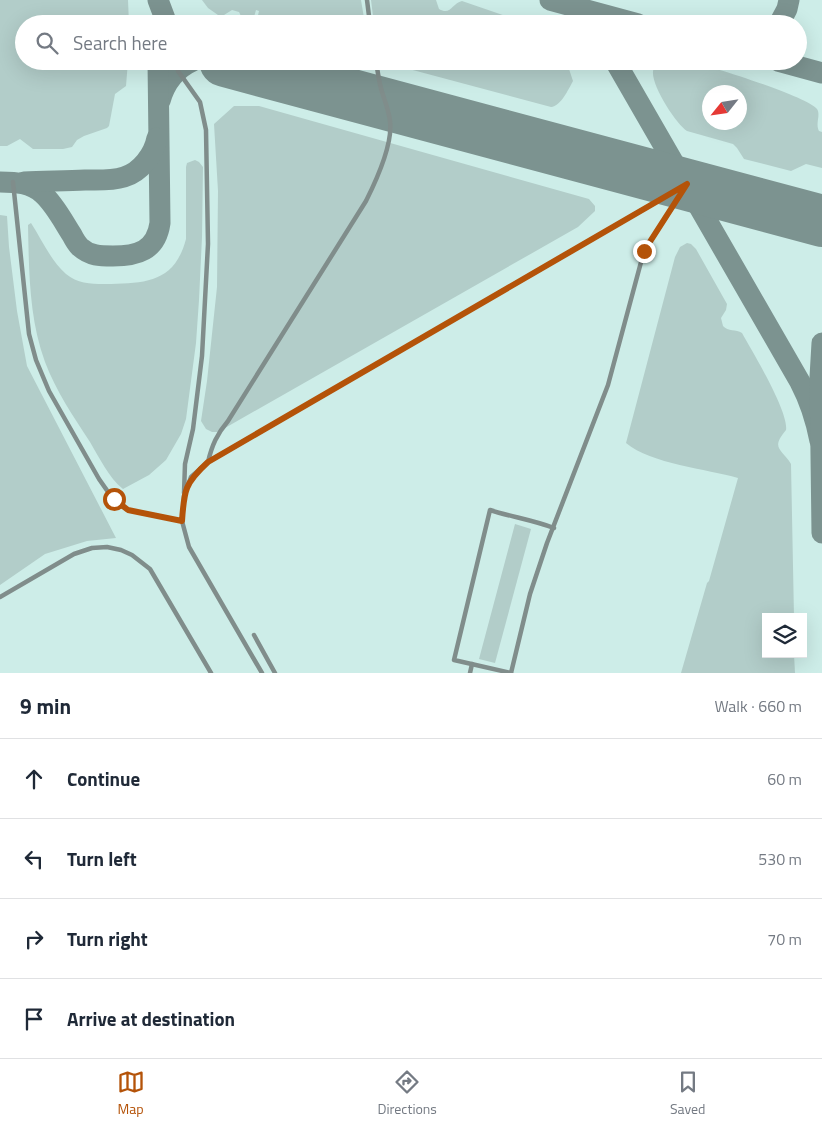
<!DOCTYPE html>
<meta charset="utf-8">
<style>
body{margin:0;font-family:"Titillium Web",sans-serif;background:#f2f2f3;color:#1f2937}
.controls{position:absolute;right:15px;bottom:15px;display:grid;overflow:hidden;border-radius:0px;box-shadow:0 5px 20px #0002}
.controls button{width:45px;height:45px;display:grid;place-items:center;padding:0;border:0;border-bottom:1px solid #e0e1e3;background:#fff;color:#1f2937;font:25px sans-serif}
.compass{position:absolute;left:702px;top:85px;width:45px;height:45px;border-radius:50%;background:#fff;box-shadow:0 5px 20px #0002;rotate:240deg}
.stop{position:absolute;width:15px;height:15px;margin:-11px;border:4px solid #b45309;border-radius:50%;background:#fff}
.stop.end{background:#b45309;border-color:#fff;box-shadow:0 1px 5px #0008}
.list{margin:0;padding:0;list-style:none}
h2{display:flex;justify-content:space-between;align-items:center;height:65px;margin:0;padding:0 20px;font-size:21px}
h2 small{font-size:16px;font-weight:400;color:#747a83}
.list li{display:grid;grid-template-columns:32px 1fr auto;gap:15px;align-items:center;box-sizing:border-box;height:80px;padding:0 20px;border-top:1px solid #e0e1e3}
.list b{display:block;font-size:19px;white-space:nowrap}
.list em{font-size:16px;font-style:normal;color:#747a83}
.icon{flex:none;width:28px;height:28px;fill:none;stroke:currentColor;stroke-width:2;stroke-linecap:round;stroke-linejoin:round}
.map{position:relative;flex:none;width:822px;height:673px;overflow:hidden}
.search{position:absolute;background:#fff;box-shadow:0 5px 20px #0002;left:15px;right:15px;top:15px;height:55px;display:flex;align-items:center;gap:12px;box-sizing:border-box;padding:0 18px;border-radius:28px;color:#747a83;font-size:19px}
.sheet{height:385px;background:#fff}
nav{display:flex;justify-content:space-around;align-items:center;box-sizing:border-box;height:70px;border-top:1px solid #e0e1e3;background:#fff;font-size:14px;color:#747a83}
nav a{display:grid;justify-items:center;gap:2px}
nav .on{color:#b45309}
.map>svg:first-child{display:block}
</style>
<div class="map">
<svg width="822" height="673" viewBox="0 0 822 673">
<rect width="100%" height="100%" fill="#cdede8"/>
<g fill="#b2cdc9" fill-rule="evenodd">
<path d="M 0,0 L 128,0 L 129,24 L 24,24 L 24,61 L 128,61 L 126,86 L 115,94 L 109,126 L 107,128 L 84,136 L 77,140 L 72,147 L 63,149 L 33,149 L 20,139 L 7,146 L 0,146 Z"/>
<path d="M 202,0 L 361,0 L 365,24 L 256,24 L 259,11 L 256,10 L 252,24 L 245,24 L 239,12 L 232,10 L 224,15 L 218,15 L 208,8 Z"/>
<path d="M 371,0 L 436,0 L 439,9 C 451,16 452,3 462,1 L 529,24 L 374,24 Z"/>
<path d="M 379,61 L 573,61 L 569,69 L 573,81 C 568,90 561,106 551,107 Z"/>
<path d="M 666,61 C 673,61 680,60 686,61 C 705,64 806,96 817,109 C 821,115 815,123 819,131 L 822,132 L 822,168 L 806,164 L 791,171 L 744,159 L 737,148 L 733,144 L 687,131 C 676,124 647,80 654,68 ZM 710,92 L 740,92 L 740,122 L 710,122 Z"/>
<path d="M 234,106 L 259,106 L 589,199 L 595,206 L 595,211 L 578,227 L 218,432 L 212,432 L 206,429 L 201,421 L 207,381 L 217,287 L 218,191 L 214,124 Z"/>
<path d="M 195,160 L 199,162 L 203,167 L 202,237 L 199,300 L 196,343 L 186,419 L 181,434 L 166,460 L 149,475 L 123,489 C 109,478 99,457 90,442 C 73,416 56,391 45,362 C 29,318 29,271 28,225 L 31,223 C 42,240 51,261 66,274 C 79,285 95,284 111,284 C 148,283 175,281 186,239 L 186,167 L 187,163 Z"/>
<path d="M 0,215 L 7,216 L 9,247 L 17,311 L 27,366 L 116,538 L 87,541 L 45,554 L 0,585 Z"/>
<path d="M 687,243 L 691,244 L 696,249 L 727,304 L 726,310 L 721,318 L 723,326 C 728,332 736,329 742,333 C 752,351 789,412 786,430 C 770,449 782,449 791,464 L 794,617 L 766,617 L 766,654 L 794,654 L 795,673 L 681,673 L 707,583 L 709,581 L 738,478 C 707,469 651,464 626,443 L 675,257 L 680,247 Z"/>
<path d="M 515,524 L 531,529 L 495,663 L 479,659 Z"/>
</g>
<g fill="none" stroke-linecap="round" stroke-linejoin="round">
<g stroke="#7c9390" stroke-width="21">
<path d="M 158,0 L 167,24"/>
<path d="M 550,0 L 638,24"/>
<path d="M 779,24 L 787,9 L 789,0"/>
<path d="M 615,61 L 800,382 C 810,401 816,420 820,441"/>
<path d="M 778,61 L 822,73"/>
<path d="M 160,101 C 165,83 175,69 193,61"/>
<path d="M 0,182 C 16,182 31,183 43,194 C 55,205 63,221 72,235 C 74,239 77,244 80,247 C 90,256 100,256 113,256 C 137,256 156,251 160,223 L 158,61"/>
<path d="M 24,182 C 44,181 65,181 85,180 C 98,180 111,181 124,177 C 141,172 154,154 157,138"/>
<path d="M 822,343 L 820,377 L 822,533"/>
</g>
<path stroke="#7c9390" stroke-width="52" d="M 225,61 L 822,221"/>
<g stroke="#808d8b" stroke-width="4.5">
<path d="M 367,0 L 370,24"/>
<path d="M 178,71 L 200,102 L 206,130 L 208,244 L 202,356 L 193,429 L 185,464 L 184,493"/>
<path d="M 13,182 L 29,334 L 36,360 L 49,391 L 99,479 L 113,499 L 128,510 L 182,521"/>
<path d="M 208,462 C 212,445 217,434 228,421 L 366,201 C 376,181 393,144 390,121 C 389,112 386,104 383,95 C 379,84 378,73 376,61"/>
<path d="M 0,597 L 74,554 L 92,548 L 107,547 L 121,550 L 132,555 L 150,569 L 211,673"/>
<path d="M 254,635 L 275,673"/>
<path d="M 262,673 L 189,547 L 182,521 L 184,496 L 191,477 L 208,462 L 687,184"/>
<path d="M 470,673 L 472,664"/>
<path d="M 511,673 L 530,594 L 547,543 L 608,385 L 644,251 L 686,186"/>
<path d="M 511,673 L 454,660 L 490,510 C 512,517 533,520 554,528"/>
</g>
</g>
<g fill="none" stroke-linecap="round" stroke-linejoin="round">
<path stroke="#b45309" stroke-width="6" d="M 114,499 L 128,510 L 182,521 C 184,490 185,483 208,462 L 687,184 L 644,251"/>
</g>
</svg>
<div class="controls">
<button><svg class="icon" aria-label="layers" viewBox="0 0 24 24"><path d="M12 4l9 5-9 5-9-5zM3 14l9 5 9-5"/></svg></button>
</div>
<svg class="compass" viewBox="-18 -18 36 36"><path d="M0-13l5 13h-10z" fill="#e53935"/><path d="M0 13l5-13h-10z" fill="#747a83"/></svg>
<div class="stop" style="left:114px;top:499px"></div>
<div class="stop end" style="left:644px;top:251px"></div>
<div class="search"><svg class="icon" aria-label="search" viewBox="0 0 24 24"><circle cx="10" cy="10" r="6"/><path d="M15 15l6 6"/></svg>Search here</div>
</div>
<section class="sheet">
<h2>9 min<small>Walk · 660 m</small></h2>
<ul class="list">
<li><svg class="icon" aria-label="ahead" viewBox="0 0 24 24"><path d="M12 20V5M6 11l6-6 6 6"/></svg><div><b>Continue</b></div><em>60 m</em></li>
<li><svg class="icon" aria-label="left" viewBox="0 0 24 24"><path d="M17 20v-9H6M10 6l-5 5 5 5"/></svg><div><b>Turn left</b></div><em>530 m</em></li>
<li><svg class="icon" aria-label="right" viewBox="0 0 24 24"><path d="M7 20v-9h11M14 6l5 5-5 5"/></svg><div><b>Turn right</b></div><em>70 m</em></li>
<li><svg class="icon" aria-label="arrive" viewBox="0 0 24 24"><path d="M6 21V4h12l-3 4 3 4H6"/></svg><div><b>Arrive at destination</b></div></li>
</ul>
</section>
<nav>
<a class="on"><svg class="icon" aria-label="map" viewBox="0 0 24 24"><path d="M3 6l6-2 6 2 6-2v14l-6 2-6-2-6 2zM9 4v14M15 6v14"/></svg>Map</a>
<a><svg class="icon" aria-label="directions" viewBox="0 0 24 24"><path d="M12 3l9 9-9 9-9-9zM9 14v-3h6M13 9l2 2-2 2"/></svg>Directions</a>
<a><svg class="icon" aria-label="saved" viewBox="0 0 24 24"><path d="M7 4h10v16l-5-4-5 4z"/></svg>Saved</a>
</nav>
